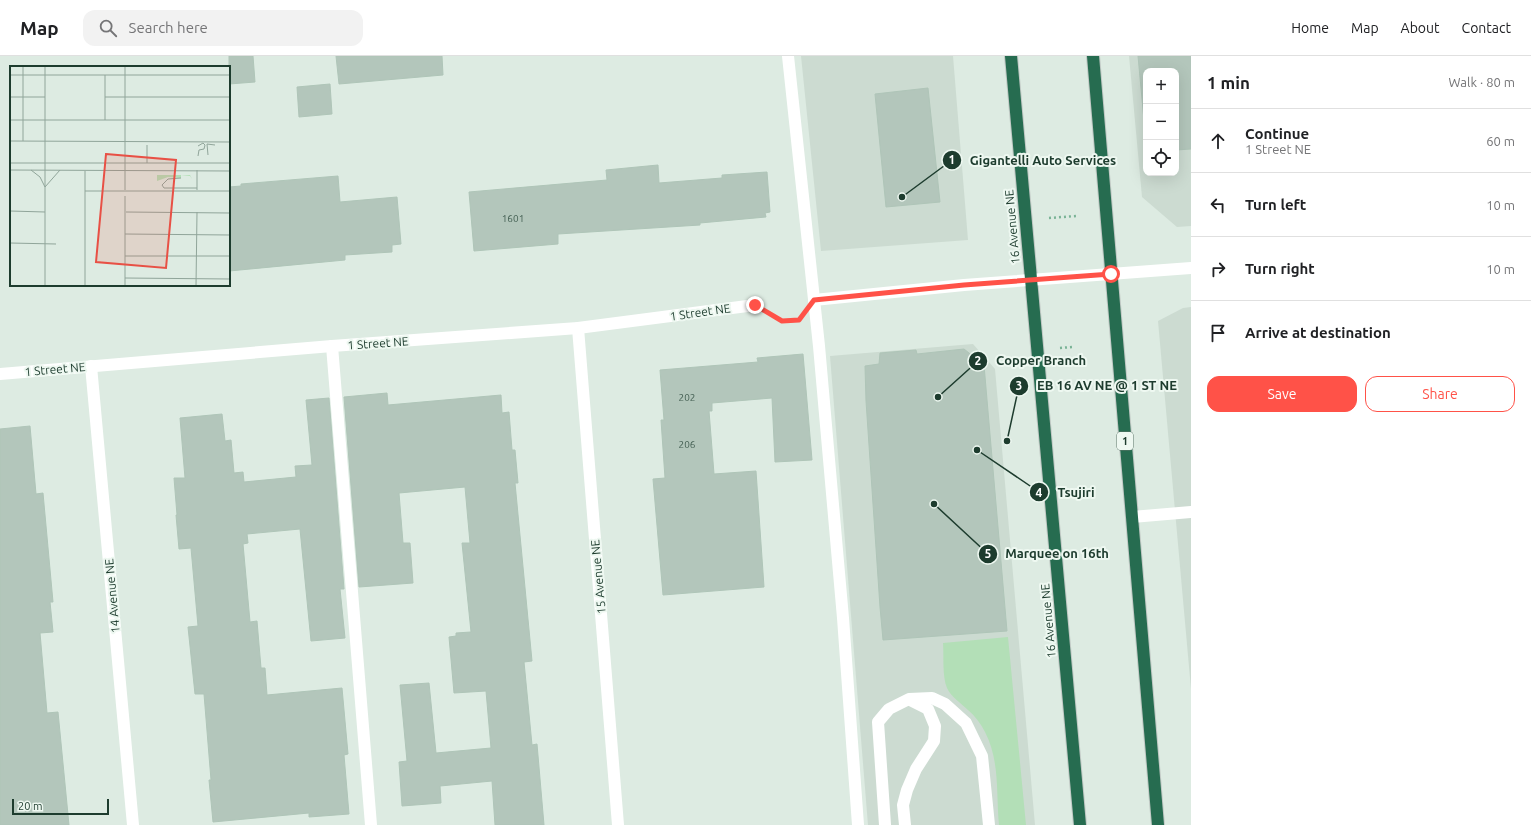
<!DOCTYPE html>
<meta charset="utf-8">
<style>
body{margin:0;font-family:Ubuntu,sans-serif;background:#f2f2f2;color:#202124}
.controls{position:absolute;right:12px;top:12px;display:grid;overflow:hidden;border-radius:8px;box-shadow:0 4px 16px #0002}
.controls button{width:36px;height:36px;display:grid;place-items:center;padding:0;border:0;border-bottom:1px solid #e0e0e0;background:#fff;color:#202124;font:20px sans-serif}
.scale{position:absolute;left:12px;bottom:10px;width:97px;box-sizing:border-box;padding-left:4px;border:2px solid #1d3c2e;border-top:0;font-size:11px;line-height:14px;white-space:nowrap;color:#1d3c2e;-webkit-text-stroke:3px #eef8f1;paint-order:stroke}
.stop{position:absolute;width:12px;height:12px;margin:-9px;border:3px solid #ff5248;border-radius:50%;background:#fff}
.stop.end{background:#ff5248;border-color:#fff;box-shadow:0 1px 4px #0008}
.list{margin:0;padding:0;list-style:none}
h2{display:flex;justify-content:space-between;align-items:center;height:52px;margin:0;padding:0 16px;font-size:17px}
h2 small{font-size:13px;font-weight:400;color:#757577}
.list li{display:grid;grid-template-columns:26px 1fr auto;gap:12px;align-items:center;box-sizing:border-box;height:64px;padding:0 16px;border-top:1px solid #e0e0e0}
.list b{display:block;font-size:15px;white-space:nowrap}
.list p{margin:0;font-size:13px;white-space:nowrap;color:#757577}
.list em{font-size:13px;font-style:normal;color:#757577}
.actions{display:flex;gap:8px;padding:12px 16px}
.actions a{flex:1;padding:9px 0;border:1px solid #ff5248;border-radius:12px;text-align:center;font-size:14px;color:#ff5248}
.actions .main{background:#ff5248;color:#fff}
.icon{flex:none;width:22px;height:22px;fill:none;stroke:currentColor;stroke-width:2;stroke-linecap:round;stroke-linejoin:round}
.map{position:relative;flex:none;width:1191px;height:769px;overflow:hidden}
header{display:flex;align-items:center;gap:24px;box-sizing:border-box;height:56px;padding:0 20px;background:#fff;border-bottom:1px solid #e0e0e0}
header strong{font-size:19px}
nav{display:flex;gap:22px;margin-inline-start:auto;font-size:14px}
.search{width:280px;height:36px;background:#f2f2f2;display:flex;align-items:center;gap:10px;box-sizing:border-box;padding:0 14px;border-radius:12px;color:#757577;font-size:15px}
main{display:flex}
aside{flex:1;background:#fff}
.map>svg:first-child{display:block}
</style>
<header>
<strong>Map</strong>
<div class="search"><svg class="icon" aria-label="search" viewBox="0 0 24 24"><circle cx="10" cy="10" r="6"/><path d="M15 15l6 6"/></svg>Search here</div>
<nav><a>Home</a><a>Map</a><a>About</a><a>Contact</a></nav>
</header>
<main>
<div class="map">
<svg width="1191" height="769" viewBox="0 0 1191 769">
<rect width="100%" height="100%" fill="#ddebe2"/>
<g fill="#ccdbd1" fill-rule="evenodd">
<path d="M 801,0 L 953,0 L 968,184 L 821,195 Z"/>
<path d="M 1129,0 L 1191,0 L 1191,170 L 1177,171 L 1142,141 ZM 1146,15 L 1176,15 L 1176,117 L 1146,117 Z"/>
<path d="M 1191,251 L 1191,633 L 1158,265 L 1183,252 Z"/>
<path d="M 973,288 L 995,313 L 1035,769 L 868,769 L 830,300 Z"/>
</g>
<path fill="#b3dfb7" d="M 1008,581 L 1026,769 L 999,769 C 996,737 1000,705 985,676 C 981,668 975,660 968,654 C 961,647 951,641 947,632 C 942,620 944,600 943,587 Z"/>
<g fill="#b3c6bb" stroke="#afc5b8">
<path d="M 229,0 L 253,0 L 255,26 L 229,28 Z"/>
<path d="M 336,0 L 442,0 L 443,19 L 339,28 Z"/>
<path d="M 1138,0 L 1191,0 L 1191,93 L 1176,94 L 1176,15 L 1146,15 L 1146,86 Z"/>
<path d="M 330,28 L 332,58 L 299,61 L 297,31 Z"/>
<path d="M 928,32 L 940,146 L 886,151 L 875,38 Z"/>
<path d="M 658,109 L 659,127 L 722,122 L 722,119 L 767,116 L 770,156 L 765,157 L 766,161 L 700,167 L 700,169 L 558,178 L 558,188 L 474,195 L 469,136 L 607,124 L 606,114 Z"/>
<path d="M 338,120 L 340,146 L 397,141 L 401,188 L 392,189 L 392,196 L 345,199 L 345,204 L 229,215 L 229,131 L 241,130 L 241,128 Z"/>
<path d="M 964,293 L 984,309 L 1007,575 L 883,584 L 880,551 L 866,345 L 865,310 L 879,308 L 880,297 L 916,294 L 917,298 Z"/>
<path d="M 803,298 L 812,404 L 775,406 L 772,342 L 712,347 L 712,355 L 709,355 L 714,418 L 756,415 L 764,531 L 663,539 L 653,423 L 665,422 L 661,364 L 664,364 L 660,314 L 758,306 L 757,302 Z"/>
<path d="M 387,337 L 388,349 L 501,339 L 502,357 L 509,356 L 512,394 L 515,394 L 518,427 L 515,427 L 532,605 L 524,606 L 532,689 L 537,688 L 544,769 L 495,769 L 492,725 L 440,730 L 441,747 L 402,750 L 399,706 L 407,705 L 400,629 L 429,627 L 436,697 L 491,692 L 486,635 L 454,637 L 449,581 L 456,580 L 456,577 L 471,576 L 462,487 L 470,487 L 465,431 L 399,437 L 403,487 L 410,487 L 413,527 L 359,531 L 344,341 Z"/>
<path d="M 329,342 L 344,533 L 340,533 L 345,582 L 311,585 L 300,473 L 247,478 L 248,487 L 243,488 L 250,566 L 257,565 L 261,612 L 265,612 L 267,639 L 342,632 L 348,698 L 344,699 L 349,758 L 309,761 L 309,757 L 213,766 L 209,724 L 211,724 L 204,638 L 195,638 L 188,571 L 198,570 L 191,492 L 179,493 L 176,459 L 177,459 L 174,422 L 185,422 L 180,362 L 222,358 L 225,385 L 231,384 L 234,417 L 243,416 L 244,426 L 296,421 L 295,410 L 312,409 L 306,344 Z"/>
<path d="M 30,370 L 36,438 L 43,437 L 53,546 L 50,546 L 53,576 L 40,577 L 47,657 L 58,656 L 69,769 L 0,769 L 0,373 Z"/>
</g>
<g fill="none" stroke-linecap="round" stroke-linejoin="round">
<g stroke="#c0c8c4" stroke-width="14">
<g id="highway">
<path d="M 1011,0 L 1080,769"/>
<path d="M 1093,0 L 1158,769"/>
</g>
</g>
<g stroke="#7ab396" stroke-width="2.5" stroke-dasharray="2 3" stroke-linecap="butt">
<path d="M 1049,162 L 1076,160"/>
<path d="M 774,260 L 782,265 L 793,264"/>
<path d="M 1060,292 L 1072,291"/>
</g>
<g stroke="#fff" stroke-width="12">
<path d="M 788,0 L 819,290 L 843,562 L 858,769"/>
<path d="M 814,244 L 964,229 L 1191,212"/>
<path d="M 578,272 L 618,769"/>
<path d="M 332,290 L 371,769"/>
<path d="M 91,310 L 133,769"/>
<path d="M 0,318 L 332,290 L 578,272 L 755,249"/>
<path d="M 1132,461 L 1191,456"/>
<path d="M 885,769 L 878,666 L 889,653 L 909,643 L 932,642 L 945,648 L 966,667 L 982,700 L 989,769"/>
<path d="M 905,769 L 903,749 L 907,734 L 916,713 L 934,685 L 935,670 L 928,653 L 910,644"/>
</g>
<use href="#highway" stroke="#266c50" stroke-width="12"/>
</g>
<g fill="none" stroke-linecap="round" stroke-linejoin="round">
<path stroke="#ff5248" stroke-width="5" d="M 755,249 L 782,265 L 799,264 L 814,244 L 964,229 L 1111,218"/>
</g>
<g text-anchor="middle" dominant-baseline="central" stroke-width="4" stroke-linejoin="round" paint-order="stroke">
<g font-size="10" fill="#425e51">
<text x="513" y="162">1601</text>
<text x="687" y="341">202</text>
<text x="687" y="388">206</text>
</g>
<rect fill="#eef8f1" stroke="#5c7468" stroke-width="1" x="1117" y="376" width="16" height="18" rx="3"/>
<g font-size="11" font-weight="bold" fill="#1d3c2e">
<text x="1125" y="385">1</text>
</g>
<g font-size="12" fill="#1d3c2e" stroke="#eef8f1">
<text transform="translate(1012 171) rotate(-95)">16 Avenue NE</text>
<text transform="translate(700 256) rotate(-8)">1 Street NE</text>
<text transform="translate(378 287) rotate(-4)">1 Street NE</text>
<text transform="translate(55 313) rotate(-5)">1 Street NE</text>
<text transform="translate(598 521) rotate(-95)">15 Avenue NE</text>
<text transform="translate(112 540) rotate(-95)">14 Avenue NE</text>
<text transform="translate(1048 565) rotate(-95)">16 Avenue NE</text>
</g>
</g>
<g transform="translate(10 10)">
<rect width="220" height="220" fill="#ddebe2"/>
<path d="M 147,109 L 180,109 L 182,113 L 180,110 L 171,109 L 171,112 L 158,111 L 147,115 Z" fill="#b3dfb7"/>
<path fill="none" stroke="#90a59a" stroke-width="1" d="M 0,9 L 220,9M 0,31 L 35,31M 95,31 L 220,31M 0,54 L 220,54M 95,54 L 95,9M 0,75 L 220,76M 13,75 L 13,0M 137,79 L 137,97M 198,89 L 197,78 L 205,79M 188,90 L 189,84 L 194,83 L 195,79 L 193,77 L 188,80M 0,97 L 220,97M 0,104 L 220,105M 21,104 L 30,111 L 35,121M 187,104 L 187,124M 171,112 L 158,113 L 152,119 L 154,122 L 187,122M 35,121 L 50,104M 115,124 L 115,0M 75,125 L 220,125M 115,130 L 115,220M 0,145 L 35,146M 116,146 L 220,147M 115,168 L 220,169M 0,177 L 46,178M 115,190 L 220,190M 115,212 L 220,213M 35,220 L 35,0M 75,220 L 75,105M 186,220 L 187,146"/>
<path fill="#e85045" fill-opacity="0.15" stroke="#e85045" stroke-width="2" d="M 96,88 L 166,94 L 156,202 L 86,196 Z"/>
<rect width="220" height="220" fill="none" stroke="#1d3c2e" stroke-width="2"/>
</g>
<path fill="none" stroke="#1d3c2e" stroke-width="1.5" d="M902 141L952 104M938 341L978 305M1007 385L1019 330M977 394L1039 436M934 448L988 498"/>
<g fill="#1d3c2e" stroke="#eef8f1" stroke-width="1.5">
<circle cx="902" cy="141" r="4"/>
<circle cx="938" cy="341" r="4"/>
<circle cx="1007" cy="385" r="4"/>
<circle cx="977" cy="394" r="4"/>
<circle cx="934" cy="448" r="4"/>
<circle cx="952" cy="104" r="10"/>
<circle cx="978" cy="305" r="10"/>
<circle cx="1019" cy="330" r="10"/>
<circle cx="1039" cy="436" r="10"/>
<circle cx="988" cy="498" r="10"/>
</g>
<g font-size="12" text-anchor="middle" font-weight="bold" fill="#fff">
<text x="952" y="108">1</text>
<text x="978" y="309">2</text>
<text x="1019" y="334">3</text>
<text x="1039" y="441">4</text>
<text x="988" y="502">5</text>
</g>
<g font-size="13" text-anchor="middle" font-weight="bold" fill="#1d3c2e" stroke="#eef8f1" stroke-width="4" stroke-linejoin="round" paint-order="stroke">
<text x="1043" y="109">Gigantelli Auto Services</text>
<text x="1041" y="309">Copper Branch</text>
<text x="1107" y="334">EB 16 AV NE @ 1 ST NE</text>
<text x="1076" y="441">Tsujiri</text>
<text x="1057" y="502">Marquee on 16th</text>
</g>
</svg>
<div class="controls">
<button>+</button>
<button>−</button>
<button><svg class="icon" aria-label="locate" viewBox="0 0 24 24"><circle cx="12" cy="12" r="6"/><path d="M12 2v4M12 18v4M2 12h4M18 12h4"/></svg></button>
</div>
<div class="scale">20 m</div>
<div class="stop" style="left:1111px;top:218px"></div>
<div class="stop end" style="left:755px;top:249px"></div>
</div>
<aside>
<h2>1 min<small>Walk · 80 m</small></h2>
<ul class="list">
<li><svg class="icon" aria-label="ahead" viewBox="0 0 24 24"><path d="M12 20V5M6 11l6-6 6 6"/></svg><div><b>Continue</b><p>1 Street NE</p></div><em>60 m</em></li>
<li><svg class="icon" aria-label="left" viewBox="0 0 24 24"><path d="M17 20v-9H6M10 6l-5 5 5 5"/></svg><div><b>Turn left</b></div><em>10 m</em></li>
<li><svg class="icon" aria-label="right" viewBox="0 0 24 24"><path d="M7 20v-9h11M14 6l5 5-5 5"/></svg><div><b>Turn right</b></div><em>10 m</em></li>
<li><svg class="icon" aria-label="arrive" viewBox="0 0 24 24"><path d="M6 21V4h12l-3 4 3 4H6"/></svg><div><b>Arrive at destination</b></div></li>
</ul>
<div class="actions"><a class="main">Save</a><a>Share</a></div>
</aside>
</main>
